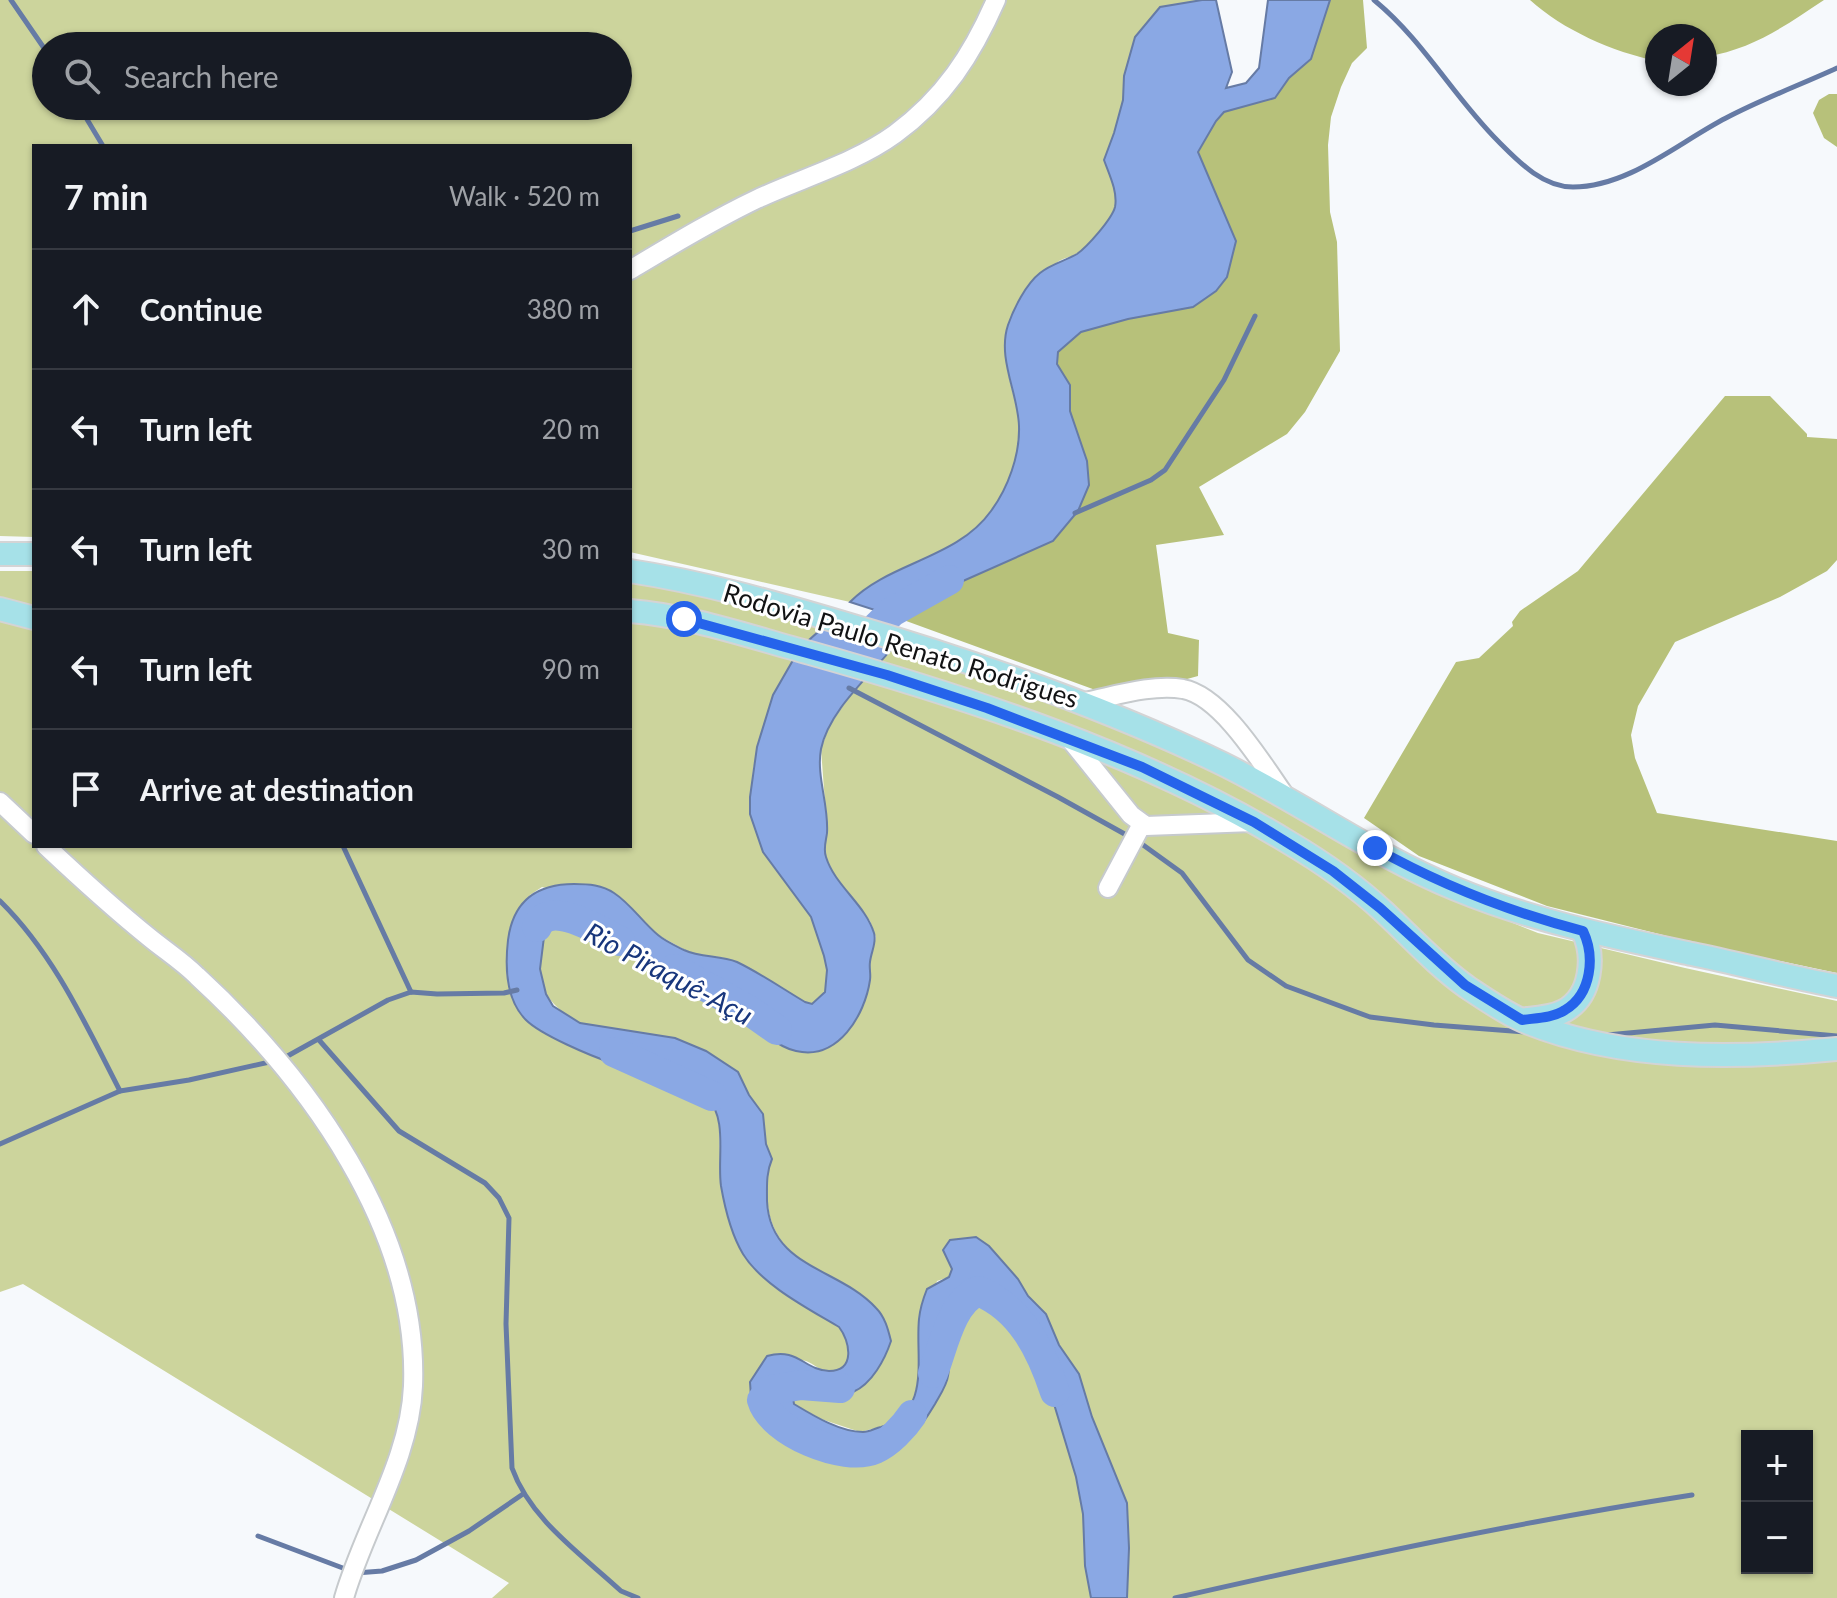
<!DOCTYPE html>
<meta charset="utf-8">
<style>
body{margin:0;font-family:Lato,sans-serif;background:#20242c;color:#f1f3f6}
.controls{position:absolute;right:24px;bottom:24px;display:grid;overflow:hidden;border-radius:0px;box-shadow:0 2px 6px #0004}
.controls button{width:72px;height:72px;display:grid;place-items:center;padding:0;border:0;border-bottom:2px solid #363941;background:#171b24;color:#f1f3f6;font:40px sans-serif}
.compass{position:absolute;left:1645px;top:24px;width:72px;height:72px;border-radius:50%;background:#171b24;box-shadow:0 2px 6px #0004;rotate:30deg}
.stop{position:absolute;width:24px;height:24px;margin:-18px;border:6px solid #2563eb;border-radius:50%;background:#fff}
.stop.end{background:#2563eb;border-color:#fff;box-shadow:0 2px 8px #0008}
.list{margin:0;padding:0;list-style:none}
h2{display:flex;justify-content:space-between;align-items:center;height:104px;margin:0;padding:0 32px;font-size:34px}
h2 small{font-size:26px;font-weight:400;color:#9ea1a6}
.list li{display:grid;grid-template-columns:52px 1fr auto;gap:24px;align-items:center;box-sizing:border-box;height:120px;padding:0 32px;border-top:2px solid #363941}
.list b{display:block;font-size:30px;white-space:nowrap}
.list em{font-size:26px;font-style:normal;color:#9ea1a6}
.icon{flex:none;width:44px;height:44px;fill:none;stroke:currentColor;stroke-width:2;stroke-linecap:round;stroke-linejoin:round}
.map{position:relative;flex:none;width:1837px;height:1598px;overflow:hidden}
.search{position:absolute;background:#171b24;box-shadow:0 2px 6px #0004;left:32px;top:32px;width:600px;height:88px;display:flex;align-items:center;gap:20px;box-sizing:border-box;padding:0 28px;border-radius:44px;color:#9ea1a6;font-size:30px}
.panel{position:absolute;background:#171b24;box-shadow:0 2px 6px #0004;left:32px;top:144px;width:600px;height:704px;border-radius:0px}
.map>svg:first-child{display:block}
</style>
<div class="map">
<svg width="1837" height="1598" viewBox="0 0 1837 1598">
<rect width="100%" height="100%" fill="#f6f9fc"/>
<g fill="#ccd49c" fill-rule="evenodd">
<path d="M 0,0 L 1206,0 L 1161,7 L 1124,76 L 1123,100 L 1114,133 L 1104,160 C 1109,173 1119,193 1115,207 C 1112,219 1087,248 1076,254 C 1071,257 1064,258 1059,261 C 1038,275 1020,299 1010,322 C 996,353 1016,392 1019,424 C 1022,451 1007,488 992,510 C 959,559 889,562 850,602 L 630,552 L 630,146 L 34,146 L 34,537 L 0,536 ZM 46,46 L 618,46 L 618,106 L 46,106 Z"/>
<path d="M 0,571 L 34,571 L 34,846 L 630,846 L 630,580 L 827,624 L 809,639 L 773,695 L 753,769 L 752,792 L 763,852 L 811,917 L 824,956 L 827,970 L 825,992 L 812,1004 L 805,1002 L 737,962 L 720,957 L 701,956 L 687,951 L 658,935 L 631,909 L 542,887 L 530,895 L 518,913 L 527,1021 L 568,1045 L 614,1064 L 649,1068 L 670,1076 L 709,1099 L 716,1112 L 719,1124 L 721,1183 L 726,1209 L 761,1276 L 839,1327 C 850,1341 856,1371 830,1371 C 820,1371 814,1364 806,1361 C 794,1358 780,1358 767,1356 L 750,1382 L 754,1400 C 805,1433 841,1454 903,1437 L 952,1303 L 985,1297 L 1009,1303 L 1038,1351 L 1076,1477 L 1083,1514 L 1085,1566 L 1091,1598 L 492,1598 L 509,1583 L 23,1284 L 0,1292 Z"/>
<path d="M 894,646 L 1145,737 L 1336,832 L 1406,880 L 1538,933 L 1685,968 L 1837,1001 L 1837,1598 L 1127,1598 L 1129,1548 L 1127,1503 L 1092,1417 L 1079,1374 L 1059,1345 L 1046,1314 L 1028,1296 L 1018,1279 L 989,1246 L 952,1269 L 949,1277 L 937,1281 L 918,1336 L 920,1372 L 913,1401 L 904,1414 L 892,1424 L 860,1432 L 821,1419 L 794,1404 L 791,1387 L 795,1383 C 805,1387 815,1395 826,1396 C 859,1401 881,1368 891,1341 C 870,1265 770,1284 767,1195 C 767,1182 767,1171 772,1159 L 766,1144 L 763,1114 L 749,1095 L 738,1072 L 706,1051 L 675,1038 L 580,1023 C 537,1000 534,973 545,929 L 559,919 L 572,918 C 607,931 635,961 670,977 C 706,993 725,981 751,1018 L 864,1005 L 870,979 L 870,961 L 876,937 L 870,921 L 837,879 L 824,854 L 827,829 L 821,749 L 829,727 L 849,697 ZM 1747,1436 L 1807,1436 L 1807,1568 L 1747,1568 Z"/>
</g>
<g fill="#b7c17a">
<path d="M 1330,0 L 1363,0 L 1367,48 L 1352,63 L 1341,87 L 1331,117 L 1328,145 L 1330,212 L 1337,242 L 1340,351 L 1305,412 L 1287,434 L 1199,487 L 1224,535 L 1156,545 L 1168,633 L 1199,640 L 1198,676 L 1136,693 L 1131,703 L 887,614 L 910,601 L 954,585 L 1053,541 L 1078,511 L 1089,485 L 1087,461 L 1070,411 L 1070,385 L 1057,364 L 1058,352 L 1081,332 L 1128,319 L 1193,307 L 1236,241 L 1198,153 L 1216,121 L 1224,112 L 1275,98 L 1289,78 L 1311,59 Z"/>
<path d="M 1530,0 L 1824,0 C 1783,27 1755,48 1705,57 L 1705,36 L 1657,36 L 1657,61 C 1613,52 1563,30 1530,0 Z"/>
<path d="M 1829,94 L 1837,94 L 1837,147 L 1824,138 L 1813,113 L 1819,100 Z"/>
<path d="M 1725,396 L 1770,396 L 1807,434 L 1807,437 L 1837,439 L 1837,560 L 1827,571 L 1780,597 L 1675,642 L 1638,706 L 1631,735 L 1635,758 L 1657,813 L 1837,841 L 1837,973 L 1691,942 L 1547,906 L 1419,856 L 1364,818 L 1456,662 L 1479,658 L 1513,626 L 1512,622 L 1520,611 L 1578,571 Z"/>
</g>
<g fill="#8aa8e4" stroke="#667ba5" stroke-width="2">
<path d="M 1202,0 L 1216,0 L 1232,72 L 1226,88 L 1246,83 L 1259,68 L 1268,0 L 1330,0 L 1311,59 L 1289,78 L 1275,98 L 1224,112 L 1216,121 L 1198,152 L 1236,241 L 1227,277 L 1216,291 L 1193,307 L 1128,319 L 1081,332 L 1058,352 L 1057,364 L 1070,385 L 1070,411 L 1087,461 L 1089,485 L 1078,511 L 1053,541 L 954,585 L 910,601 L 887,614 L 850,602 C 889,562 957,559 991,511 C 1008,488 1020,455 1019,426 C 1018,393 997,358 1008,325 C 1014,308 1026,284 1040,273 C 1051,264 1065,261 1077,254 C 1087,247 1112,219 1115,207 C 1118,192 1109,174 1104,160 L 1114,133 L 1123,100 L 1124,76 L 1135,37 L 1160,7 Z"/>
<path d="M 827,624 L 894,646 C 870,676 829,710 821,749 C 816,776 829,805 827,833 C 826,841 823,849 826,857 C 835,886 865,904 874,933 C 877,942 871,952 870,962 C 869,968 871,974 870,980 C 865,1015 838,1061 796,1051 C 761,1043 754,1008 728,994 C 711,984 689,985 671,977 C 636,961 608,931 572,918 L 559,919 L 545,929 L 540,969 L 546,994 L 553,1006 L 580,1023 L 675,1038 L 706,1051 L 738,1072 L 749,1095 L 763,1114 L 766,1144 L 772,1159 C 766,1173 767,1186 767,1201 C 770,1268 840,1268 876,1308 C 885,1317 888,1329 891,1341 C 885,1359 872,1384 853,1392 C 846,1394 842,1393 836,1398 L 796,1384 L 791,1387 L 794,1404 C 814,1416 840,1432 863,1432 C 870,1432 875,1428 881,1427 C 932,1412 915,1358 919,1319 C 920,1309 923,1299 927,1289 L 949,1277 L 952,1269 L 943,1250 L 950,1240 L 976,1237 L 989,1246 L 1018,1279 L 1028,1296 L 1046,1314 L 1059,1345 L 1079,1374 L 1092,1417 L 1127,1503 L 1129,1548 L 1127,1598 L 1091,1598 L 1085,1566 L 1083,1514 L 1076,1477 L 1038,1351 L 1009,1303 L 985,1297 L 951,1303 C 937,1323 953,1352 948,1376 C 947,1385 940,1395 935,1404 C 930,1412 924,1423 917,1429 C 872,1465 787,1432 751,1397 L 750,1382 L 767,1356 C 798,1347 804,1370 829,1371 C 856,1371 850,1341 839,1327 C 809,1309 762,1285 743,1254 C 731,1234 725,1209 721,1186 C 717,1159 728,1118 707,1098 C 693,1084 667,1072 648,1068 C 636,1065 623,1067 612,1063 C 591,1056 541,1035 526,1020 C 506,1000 505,966 508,940 C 513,901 537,884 574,884 C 589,884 602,885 614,893 C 631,904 643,923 658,935 C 665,941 676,946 684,950 C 701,958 720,955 737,962 C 760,973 783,989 805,1002 L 812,1004 L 825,992 L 827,970 L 824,956 L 811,917 L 763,852 L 750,814 L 750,797 L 757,747 L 773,695 L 800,648 Z"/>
</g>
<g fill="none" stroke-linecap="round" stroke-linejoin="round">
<g stroke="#667ba5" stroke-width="5">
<path d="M 11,0 L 46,51"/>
<path d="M 1374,0 C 1423,40 1453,96 1498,141 C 1518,161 1542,187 1573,187 C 1629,187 1679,142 1726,118 C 1762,99 1800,85 1837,68"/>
<path d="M 79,106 L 103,146"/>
<path d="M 630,231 L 678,216"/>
<path d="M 1075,513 L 1151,480 L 1165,470 L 1224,380 L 1255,316"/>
<path d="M 849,688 L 1058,797 L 1130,837"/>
<path d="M 1139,842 L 1182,873 L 1248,960 L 1286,986 L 1370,1017 L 1434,1025 L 1525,1032"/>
<path d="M 343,846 L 411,992"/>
<path d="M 0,901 C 54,954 86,1025 120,1091"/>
<path d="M 1607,1035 L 1715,1025 L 1837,1036"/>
<path d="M 319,1040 L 399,1131 L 485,1183 L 499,1198 L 509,1218 L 506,1324 L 512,1468 C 530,1519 581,1554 621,1591 L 638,1598"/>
<path d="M 284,1058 L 388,1000 L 411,992 L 437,994 L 504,993 L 517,990"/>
<path d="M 0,1144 L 120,1091 L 189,1080 L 274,1061"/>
<path d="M 258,1536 L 356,1573 L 382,1571 L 416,1560 L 469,1531 L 523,1494"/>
<path d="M 1175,1598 C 1347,1559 1518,1522 1692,1495"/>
</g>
<g stroke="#8aa8e4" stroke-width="30">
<path d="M 853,650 L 892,612 L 949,580"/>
<path d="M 537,927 C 548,898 602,932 620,941"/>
<path d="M 674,969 L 750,1011 L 777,1030"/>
<path d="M 614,1052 L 712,1096"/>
<path d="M 933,1373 C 943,1348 951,1302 978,1291 C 1021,1308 1041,1350 1055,1392"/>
<path d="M 840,1388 L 801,1385 L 770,1390 L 762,1400 C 771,1432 844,1463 875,1449 C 889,1443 904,1427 912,1415"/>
</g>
<g stroke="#c6cacd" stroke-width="22">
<g id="minor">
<path d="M 630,270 C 672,245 713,220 757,199 C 802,178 855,163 895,134 C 944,98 972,55 996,0"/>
<path d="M 1084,702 C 1115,696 1151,684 1183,689 C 1222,696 1263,765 1285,796"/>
<path d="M 1069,738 L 1131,815 L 1146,826 L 1253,822"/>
<path d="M 0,802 L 34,834"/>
<path d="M 46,846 C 80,878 114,909 150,938 C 166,951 183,962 197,976 C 308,1078 419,1229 413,1386 C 410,1460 364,1528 344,1598"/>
<path d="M 1108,888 L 1142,824"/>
</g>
</g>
<g stroke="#d4d4d5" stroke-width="26">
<g id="major">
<path d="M 0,554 L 34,554"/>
<path d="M 630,571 C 703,582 772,602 843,623 C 973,661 1101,705 1223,764 C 1302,803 1375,856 1456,889 C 1533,921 1612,937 1692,954 C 1741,964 1788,977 1837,986"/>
<path d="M 0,609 L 34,618"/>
<path d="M 630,611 C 692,616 750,637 810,653 C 970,698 1145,755 1288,842 C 1322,862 1355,885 1384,912 C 1411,937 1437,966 1467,987 C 1485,999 1505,1013 1524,1021 C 1620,1061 1735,1059 1837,1049"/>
<path d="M 1527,1019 C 1539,1018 1553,1017 1564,1011 C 1592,996 1595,956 1583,931"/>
</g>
</g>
<use href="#minor" stroke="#fff" stroke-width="18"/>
<use href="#major" stroke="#a6e1e8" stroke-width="22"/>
</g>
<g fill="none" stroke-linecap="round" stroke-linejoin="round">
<path stroke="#2563eb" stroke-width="10" d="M 684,619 L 887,675 L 987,708 L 1142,767 L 1254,822 L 1333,871 L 1380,908 L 1465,985 L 1522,1020 C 1536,1018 1553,1018 1565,1010 C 1592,994 1595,956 1583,931 C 1510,912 1441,885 1375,848"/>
</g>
<g text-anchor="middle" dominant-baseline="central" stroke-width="6" stroke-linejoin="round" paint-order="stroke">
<g font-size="26" fill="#111213" stroke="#fff">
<text transform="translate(901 645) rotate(17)">Rodovia Paulo Renato Rodrigues</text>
</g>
<g font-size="28" font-style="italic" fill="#18367c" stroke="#fff">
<text transform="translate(669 973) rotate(28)">Rio Piraquê-Açu</text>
</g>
</g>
</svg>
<div class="controls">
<button>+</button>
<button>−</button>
</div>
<svg class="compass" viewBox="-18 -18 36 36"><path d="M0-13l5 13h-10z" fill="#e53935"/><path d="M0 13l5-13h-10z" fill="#9ea1a6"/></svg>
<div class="stop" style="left:684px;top:619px"></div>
<div class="stop end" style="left:1375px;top:848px"></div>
<div class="search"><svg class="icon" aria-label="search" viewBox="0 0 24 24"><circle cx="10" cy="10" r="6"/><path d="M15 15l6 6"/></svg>Search here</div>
<section class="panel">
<h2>7 min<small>Walk · 520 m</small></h2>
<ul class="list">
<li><svg class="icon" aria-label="ahead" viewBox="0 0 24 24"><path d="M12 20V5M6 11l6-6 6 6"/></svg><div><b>Continue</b></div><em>380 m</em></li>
<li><svg class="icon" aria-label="left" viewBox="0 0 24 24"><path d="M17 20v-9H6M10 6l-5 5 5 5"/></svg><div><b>Turn left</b></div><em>20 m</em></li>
<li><svg class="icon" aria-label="left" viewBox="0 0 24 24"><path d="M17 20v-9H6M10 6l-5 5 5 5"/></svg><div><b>Turn left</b></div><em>30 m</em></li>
<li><svg class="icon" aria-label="left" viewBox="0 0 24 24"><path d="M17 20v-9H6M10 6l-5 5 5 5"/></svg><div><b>Turn left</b></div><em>90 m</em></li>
<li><svg class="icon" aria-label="arrive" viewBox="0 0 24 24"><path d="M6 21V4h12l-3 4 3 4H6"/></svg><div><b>Arrive at destination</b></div></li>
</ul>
</section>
</div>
